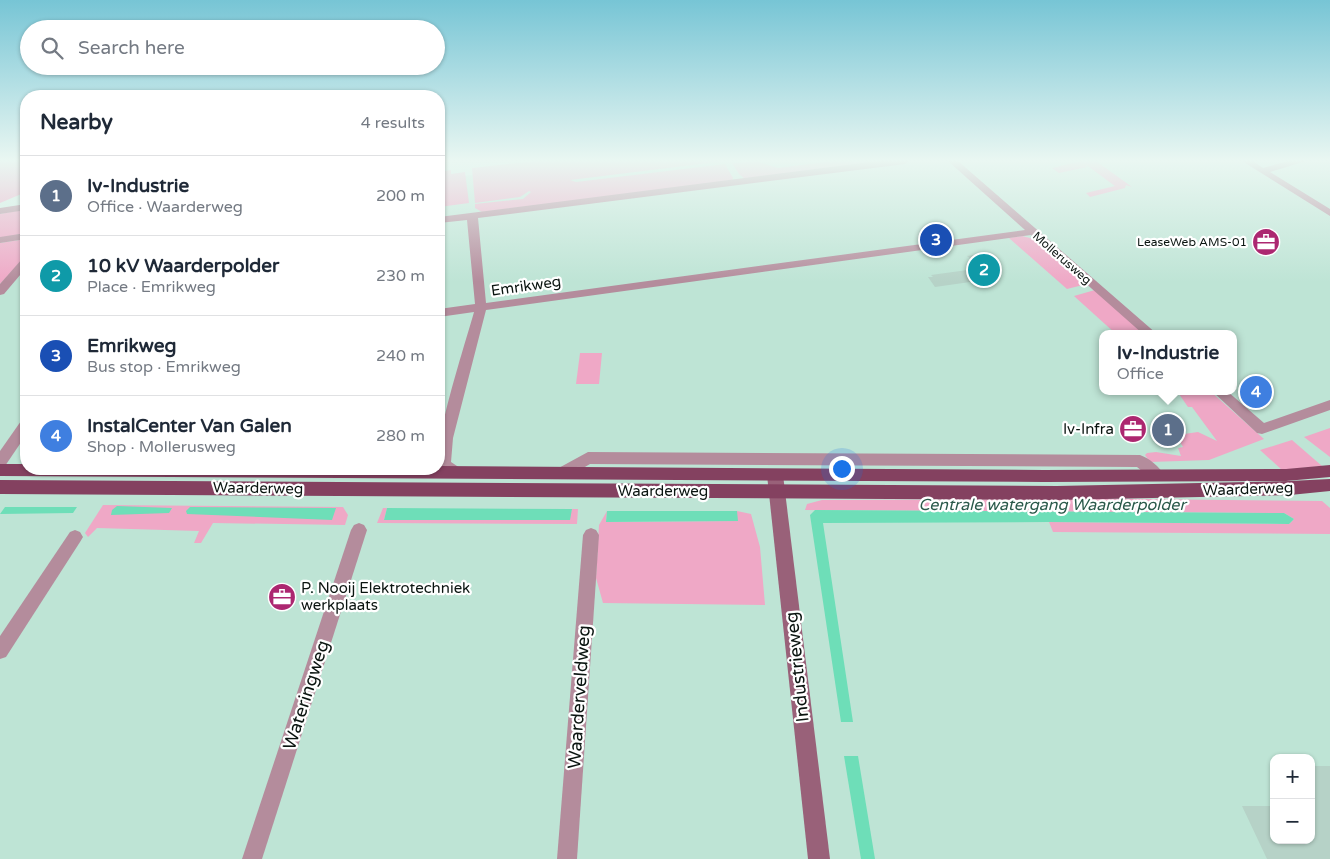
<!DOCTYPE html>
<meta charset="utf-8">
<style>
body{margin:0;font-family:"Varela Round",sans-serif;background:#f6f6f7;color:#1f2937}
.controls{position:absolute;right:15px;bottom:15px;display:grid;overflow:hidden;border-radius:10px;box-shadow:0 1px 4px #0004}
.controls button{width:45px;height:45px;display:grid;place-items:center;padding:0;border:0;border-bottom:1px solid #e0e1e3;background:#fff;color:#1f2937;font:25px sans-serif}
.you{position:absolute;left:841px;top:468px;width:18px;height:18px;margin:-12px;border:4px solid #fff;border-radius:50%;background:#1a73e8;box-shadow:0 0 0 8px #1a73e833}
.badge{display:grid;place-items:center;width:32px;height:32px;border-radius:50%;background:#7c3aed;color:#fff;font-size:16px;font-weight:700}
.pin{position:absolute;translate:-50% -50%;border:2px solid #fff;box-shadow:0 1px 5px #0006}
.popup{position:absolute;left:1099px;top:330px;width:138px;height:65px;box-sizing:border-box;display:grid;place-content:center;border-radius:10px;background:#fff;filter:drop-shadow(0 1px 4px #0005);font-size:16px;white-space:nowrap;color:#747a83}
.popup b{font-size:19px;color:#1f2937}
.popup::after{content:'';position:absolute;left:50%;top:100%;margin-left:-10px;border:10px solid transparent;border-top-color:#fff}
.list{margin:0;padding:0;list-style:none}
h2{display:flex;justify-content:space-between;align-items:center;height:65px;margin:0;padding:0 20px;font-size:21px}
h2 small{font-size:16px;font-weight:400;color:#747a83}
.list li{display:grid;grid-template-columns:32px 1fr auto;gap:15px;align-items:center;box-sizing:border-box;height:80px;padding:0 20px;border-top:1px solid #e0e1e3}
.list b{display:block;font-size:19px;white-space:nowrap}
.list p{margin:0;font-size:16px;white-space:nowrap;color:#747a83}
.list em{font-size:16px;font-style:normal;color:#747a83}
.icon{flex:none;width:28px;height:28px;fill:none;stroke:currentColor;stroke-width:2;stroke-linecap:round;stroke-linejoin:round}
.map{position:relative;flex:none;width:1330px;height:859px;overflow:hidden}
.search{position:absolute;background:#fff;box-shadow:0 1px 4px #0004;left:20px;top:20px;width:425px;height:55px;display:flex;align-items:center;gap:12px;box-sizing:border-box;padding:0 18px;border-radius:28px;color:#747a83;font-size:19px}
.panel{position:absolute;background:#fff;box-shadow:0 1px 4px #0004;left:20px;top:90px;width:425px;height:385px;border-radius:20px}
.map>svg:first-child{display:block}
</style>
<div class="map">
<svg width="1330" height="859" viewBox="0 0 1330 859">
<rect width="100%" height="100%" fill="#d0ede2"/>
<path fill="#bee4d5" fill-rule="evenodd" d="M 591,161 L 1330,161 L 1330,859 L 0,859 L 0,218 L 26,214 L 26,469 L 439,469 L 439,179 ZM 1103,334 L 1233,334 L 1233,391 L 1103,391 ZM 1274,758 L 1311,758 L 1311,840 L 1274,840 Z"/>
<g fill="#efa8c6">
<path d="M 0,161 L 26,161 L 26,192 L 0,203 Z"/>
<path d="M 535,161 L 724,161 L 570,180 L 576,182 L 725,164 L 733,178 L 732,181 L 482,212 L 475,208 L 475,204 L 523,199 L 531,192 L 529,191 L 520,197 L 475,203 L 472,168 Z"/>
<path d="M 756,161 L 778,168 L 832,161 L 882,161 L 745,179 L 739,174 L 732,163 Z"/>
<path d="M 1081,161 L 1096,161 L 1132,187 L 1126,185 L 1125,188 L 1090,197 L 1086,193 L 1115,186 L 1085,164 L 1087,167 L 1059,173 L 1052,168 Z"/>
<path d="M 451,170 L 451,174 L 465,172 L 469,203 L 439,207 L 439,172 Z"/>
<path d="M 26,209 L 26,233 L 0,238 L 0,214 Z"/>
<path d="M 1022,236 L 1034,239 L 1087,284 L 1067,289 L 1009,238 Z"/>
<path d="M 26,239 L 26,256 L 0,284 L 0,243 Z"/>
<path d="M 1095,290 L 1141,330 L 1128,334 L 1116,334 L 1074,296 Z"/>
<path d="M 580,353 L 602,353 L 599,384 L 576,384 Z"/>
<path d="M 1177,391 L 1210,391 L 1264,439 L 1209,460 L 1150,462 L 1145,455 L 1147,453 L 1156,452 L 1181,456 L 1178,448 L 1183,447 L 1180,442 L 1183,440 L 1180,436 L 1184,435 L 1184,434 L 1198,432 L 1217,441 L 1192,407 L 1188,407 Z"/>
<path d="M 1330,428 L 1330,457 L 1304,437 Z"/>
<path d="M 1292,440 L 1322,466 L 1282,470 L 1260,450 Z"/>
<path d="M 1133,499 L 1322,501 L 1330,508 L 1330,534 L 1053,532 L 1049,522 L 1289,524 L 1294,519 L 1284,513 L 805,510 L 807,504 L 822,500 Z"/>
<path d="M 103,505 L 343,507 L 348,515 L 345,525 L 213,523 L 201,543 L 194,543 L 199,531 L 97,528 L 88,537 L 85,533 Z"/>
<path d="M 383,508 L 387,508 L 384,520 L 569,520 L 572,509 L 578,509 L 577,524 L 377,523 Z"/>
<path d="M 607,511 L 606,522 L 737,521 L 737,511 L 751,514 L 760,547 L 765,605 L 603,603 L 596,578 L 599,525 Z"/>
</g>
<g fill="#6edeb8">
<path d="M 117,506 L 172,508 L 169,513 L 111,515 L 112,510 Z"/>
<path d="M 5,507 L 77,507 L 73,513 L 0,514 Z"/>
<path d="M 190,507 L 336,508 L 332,520 L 187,514 L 186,511 Z"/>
<path d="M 387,508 L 572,509 L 570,520 L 384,520 Z"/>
<path d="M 815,510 L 1284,513 L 1294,519 L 1289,524 L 1049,522 L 823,523 L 853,722 L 841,722 L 810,515 Z"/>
<path d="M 607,511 L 737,511 L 738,521 L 606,522 Z"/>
<path d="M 844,756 L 858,756 L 875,859 L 861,859 Z"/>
</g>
<g fill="#b6d2c7">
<path d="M 980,254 L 998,278 L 935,287 L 928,277 L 933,277 L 931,275 L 982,268 L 967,256 Z"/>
<path d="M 1311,766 L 1330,766 L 1330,859 L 1267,859 L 1242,806 L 1274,806 L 1274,840 L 1311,840 Z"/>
</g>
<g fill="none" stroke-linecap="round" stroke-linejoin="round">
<g fill="#b48c9c" fill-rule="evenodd">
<path d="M 878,161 L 909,161 L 905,164 L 478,218 L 486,303 L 1025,230 L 948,161 L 958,161 L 1157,334 L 1143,334 L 1031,235 L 486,310 L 453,438 L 451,462 L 460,468 L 462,472 L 460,476 L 455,478 C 449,476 442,473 439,467 C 431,448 467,338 474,312 L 439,317 L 439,309 L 475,304 L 467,220 L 439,223 L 439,217 Z"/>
<path d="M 1242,161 L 1253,161 L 1263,168 L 1288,161 L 1306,161 L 1270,172 L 1330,209 L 1330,216 Z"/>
<path d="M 26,204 L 26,210 L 0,214 L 0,208 Z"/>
<path d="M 26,233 L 26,239 L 0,243 L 0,237 Z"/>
<path d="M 26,258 L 26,268 L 4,294 L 0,295 L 0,284 L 22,259 Z"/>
<path d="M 1212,391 L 1227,391 L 1264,423 L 1330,400 L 1330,410 L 1262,434 L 1257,433 Z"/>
<path d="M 26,420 L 26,435 L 5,466 L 0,468 L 0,451 L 21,421 Z"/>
<path d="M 588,452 L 1140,455 C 1149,458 1160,467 1164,475 L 1162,479 C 1152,483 1145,473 1137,467 L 590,464 C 580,469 566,482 555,478 L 553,474 L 555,470 Z"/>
<path d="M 359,523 L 364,525 L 367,530 L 262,859 L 242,859 L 351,530 L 354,525 Z"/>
<path d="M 591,528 L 596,530 L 599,535 L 577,859 L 557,859 L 583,535 L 586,530 Z"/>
<path d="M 75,530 L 80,532 L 83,537 L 80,542 L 6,657 L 0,659 L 0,636 L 70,532 Z"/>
</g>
<path fill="#996179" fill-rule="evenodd" d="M 775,469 L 781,471 L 783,475 L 830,859 L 808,859 L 767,475 L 769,471 Z"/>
<g fill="#844160" fill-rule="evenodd">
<path d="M 0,464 L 26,464 L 26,469 L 439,469 L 439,466 L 1044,470 L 1286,469 L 1330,465 L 1330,477 L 1286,481 L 1044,482 L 0,476 Z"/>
<path d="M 1330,479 L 1330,491 L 1290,495 L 1057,500 L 0,494 L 0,480 L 1057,486 L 1290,481 Z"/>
</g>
</g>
<linearGradient id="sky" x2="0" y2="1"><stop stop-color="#77c5d5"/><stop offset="0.57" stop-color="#eaf7f2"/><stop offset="1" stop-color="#eaf7f2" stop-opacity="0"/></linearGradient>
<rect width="1330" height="282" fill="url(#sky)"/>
<defs>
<g id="office-disc" transform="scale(1.4375)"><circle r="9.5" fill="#ac2770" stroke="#fff"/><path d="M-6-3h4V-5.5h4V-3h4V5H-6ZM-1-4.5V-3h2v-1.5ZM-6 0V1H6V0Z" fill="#fff"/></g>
</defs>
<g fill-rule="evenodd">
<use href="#office-disc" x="1266" y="242"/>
<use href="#office-disc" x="1133" y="429"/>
<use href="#office-disc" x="282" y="597"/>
</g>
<g text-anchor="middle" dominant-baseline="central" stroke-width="4.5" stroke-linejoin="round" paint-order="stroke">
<g font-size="12" fill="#0a1410" stroke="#fff" text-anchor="end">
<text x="1247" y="242">LeaseWeb AMS-01</text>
</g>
<g font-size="12" fill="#0a1410" stroke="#fff">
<text transform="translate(1062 258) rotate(41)">Mollerusweg</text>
</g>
<g font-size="15" fill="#0a1410" stroke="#fff">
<text transform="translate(526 286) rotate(-8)">Emrikweg</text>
<text transform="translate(258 488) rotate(1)">Waarderweg</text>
<text transform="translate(1248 489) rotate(-2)">Waarderweg</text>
<text x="663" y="491">Waarderweg</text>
</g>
<g font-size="15" fill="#0a1410" stroke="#fff" text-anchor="end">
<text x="1114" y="429">Iv-Infra</text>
<text x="301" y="588" text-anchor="start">P. Nooij Elektrotechniek<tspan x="301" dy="17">werkplaats</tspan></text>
</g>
<g font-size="16" font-style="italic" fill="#2a594a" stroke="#fff">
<text x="1052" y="505">Centrale watergang Waarderpolder</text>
</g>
<g font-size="18" fill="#0a1410" stroke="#fff">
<text transform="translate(797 667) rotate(-96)">Industrieweg</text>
<text transform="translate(306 695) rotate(-72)">Wateringweg</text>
<text transform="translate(579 697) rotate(-86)">Waarderveldweg</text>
</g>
</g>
</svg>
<div class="controls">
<button>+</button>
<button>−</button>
</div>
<div class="you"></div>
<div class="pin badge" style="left:1168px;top:430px;background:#5c6f8a">1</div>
<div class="popup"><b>Iv-Industrie</b>Office</div>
<div class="pin badge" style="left:984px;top:270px;background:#0f9aa8">2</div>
<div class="pin badge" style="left:936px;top:240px;background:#1a4fb4">3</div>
<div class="pin badge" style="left:1256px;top:392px;background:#3f7fe0">4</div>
<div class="search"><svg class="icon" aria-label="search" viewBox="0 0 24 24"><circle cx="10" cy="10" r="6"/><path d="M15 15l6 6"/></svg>Search here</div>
<section class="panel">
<h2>Nearby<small>4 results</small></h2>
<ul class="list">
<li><span class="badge" style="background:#5c6f8a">1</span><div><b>Iv-Industrie</b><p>Office · Waarderweg</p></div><em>200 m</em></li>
<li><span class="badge" style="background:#0f9aa8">2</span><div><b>10 kV Waarderpolder</b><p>Place · Emrikweg</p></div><em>230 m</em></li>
<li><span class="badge" style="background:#1a4fb4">3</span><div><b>Emrikweg</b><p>Bus stop · Emrikweg</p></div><em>240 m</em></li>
<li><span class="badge" style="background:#3f7fe0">4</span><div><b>InstalCenter Van Galen</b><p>Shop · Mollerusweg</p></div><em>280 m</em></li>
</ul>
</section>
</div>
